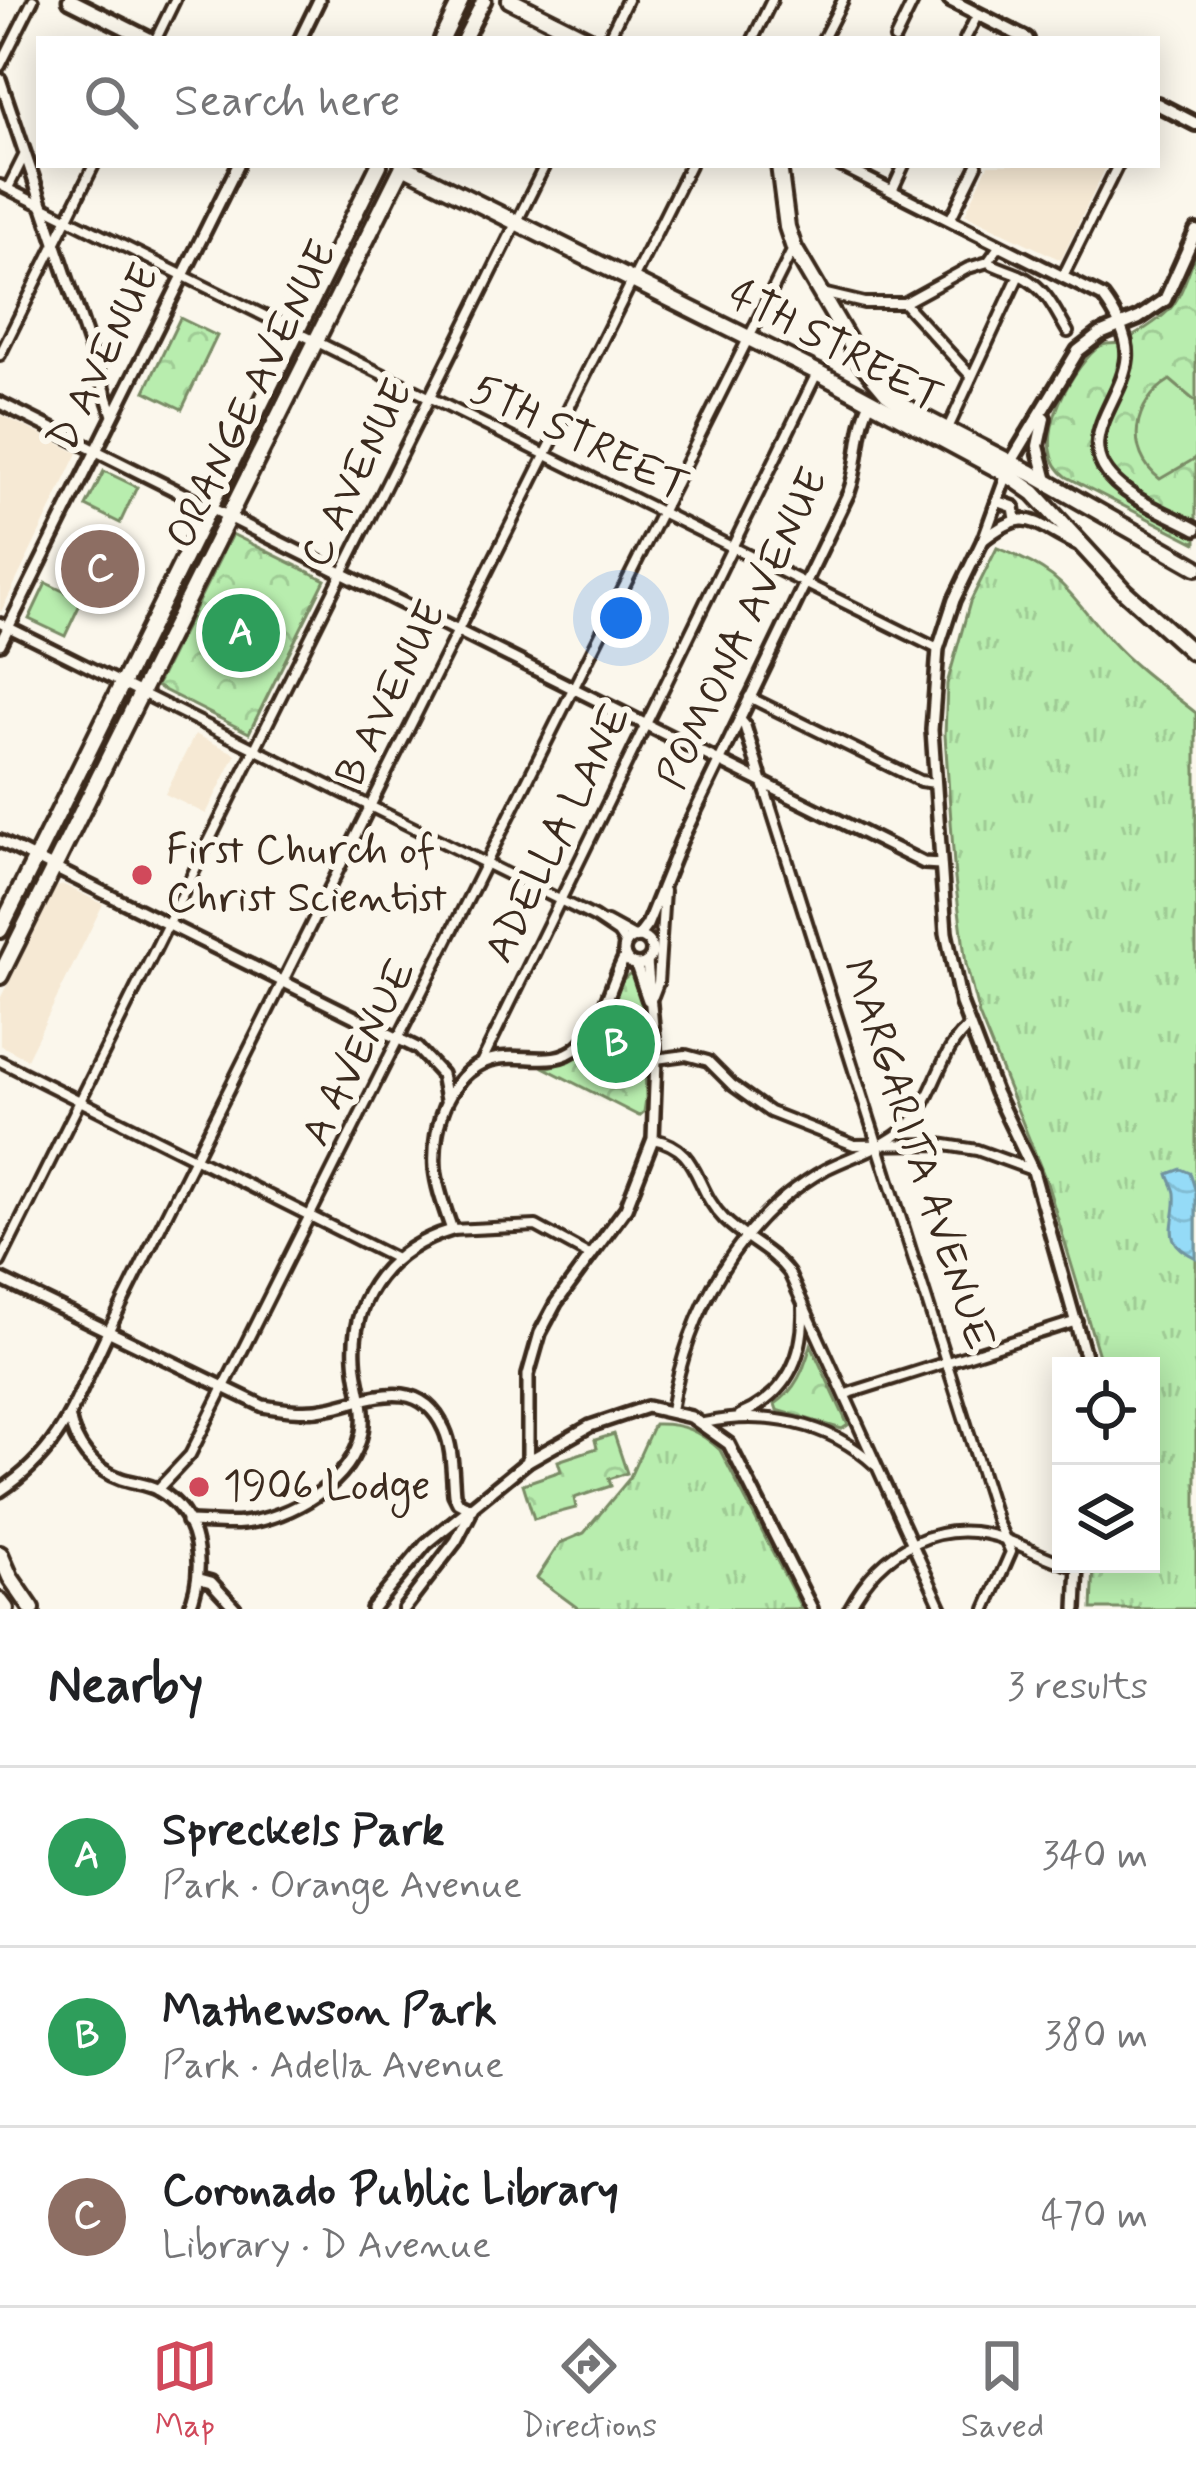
<!DOCTYPE html>
<meta charset="utf-8">
<style>
body{margin:0;font-family:Mynerve,sans-serif;background:#f2f2f2;color:#202124}
.controls{position:absolute;right:36px;bottom:36px;display:grid;overflow:hidden;border-radius:0px;box-shadow:0 6px 30px #0003}
.controls button{width:108px;height:108px;display:grid;place-items:center;padding:0;border:0;border-bottom:3px solid #e0e0e0;background:#fff;color:#202124;font:60px sans-serif}
.you{position:absolute;left:621px;top:618px;width:42px;height:42px;margin:-30px;border:9px solid #fff;border-radius:50%;background:#1a73e8;box-shadow:0 0 0 18px #1a73e833}
.badge{display:grid;place-items:center;width:78px;height:78px;border-radius:50%;background:#d1495b;color:#fff;font-size:39px;font-weight:700}
.pin{position:absolute;translate:-50% -50%;border:6px solid #fff;box-shadow:0 3px 12px #0006}
.list{margin:0;padding:0;list-style:none}
h2{display:flex;justify-content:space-between;align-items:center;height:156px;margin:0;padding:0 48px;font-size:51px}
h2 small{font-size:39px;font-weight:400;color:#757577}
.list li{display:grid;grid-template-columns:78px 1fr auto;gap:36px;align-items:center;box-sizing:border-box;height:180px;padding:0 48px;border-top:3px solid #e0e0e0}
.list b{display:block;font-size:45px;white-space:nowrap}
.list p{margin:0;font-size:39px;white-space:nowrap;color:#757577}
.list em{font-size:39px;font-style:normal;color:#757577}
.icon{flex:none;width:66px;height:66px;fill:none;stroke:currentColor;stroke-width:2;stroke-linecap:round;stroke-linejoin:round}
.map{position:relative;flex:none;width:1196px;height:1609px;overflow:hidden}
.search{position:absolute;background:#fff;box-shadow:0 6px 30px #0003;left:36px;right:36px;top:36px;height:132px;display:flex;align-items:center;gap:30px;box-sizing:border-box;padding:0 42px;border-radius:0px;color:#757577;font-size:45px}
.sheet{height:696px;background:#fff}
nav{display:flex;justify-content:space-around;align-items:center;box-sizing:border-box;height:168px;border-top:3px solid #e0e0e0;background:#fff;font-size:33px;color:#757577}
nav a{display:grid;justify-items:center;gap:6px}
nav .on{color:#d1495b}
.map>svg:first-child{display:block}
</style>
<div class="map">
<svg width="1196" height="1609" viewBox="0 0 1196 1609">
<defs>
<pattern id="grass-tufts" width="24" height="20" patternUnits="userSpaceOnUse" patternTransform="scale(3)"><rect width="24" height="20" fill="#b8edae"/><path d="M3 7l-1-3M5 7V3M7 7l1-3M15 17l-1-3M17 17v-4M19 17l1-3" fill="none" stroke="#9fcb95"/></pattern>
<pattern id="park-crowns" width="20" height="18" patternUnits="userSpaceOnUse" patternTransform="scale(3)"><rect width="20" height="18" fill="#b8edae"/><path d="M2 6a3 3 0 1 1 6 0M12 15a3 3 0 1 1 6 0" fill="none" stroke="#9fcb95"/></pattern>
<pattern id="water-waves" width="16" height="10" patternUnits="userSpaceOnUse" patternTransform="scale(3)"><rect width="16" height="10" fill="#95dbf7"/><path d="M0 5q4-4 8 0t8 0" fill="none" stroke="#81bcd3"/></pattern>
</defs>
<rect width="100%" height="100%" fill="#fbf7ec"/>
<filter id="ink" filterUnits="userSpaceOnUse"><feTurbulence type="fractalNoise" baseFrequency=".00833" numOctaves="2"/><feDisplacementMap in="SourceGraphic" scale="24" xChannelSelector="R" yChannelSelector="G"/><feConvolveMatrix kernelMatrix="1 2 1 2 8 2 1 2 1" color-interpolation-filters="sRGB"/></filter>
<g filter="url(#ink)">
<g fill="#f6e9d4">
<path d="M 988,165 L 1107,165 L 1061,260 L 965,214 Z"/>
<path d="M 0,414 L 78,453 L 1,612 L 0,611 Z"/>
<path d="M 195,734 L 236,754 L 206,814 L 165,794 Z"/>
<path d="M 64,885 L 103,904 L 27,1059 L 0,1045 L 0,999 L 56,887 Z"/>
</g>
<g fill="url(#grass-tufts)" stroke="#7a8c66" stroke-width="3">
<path d="M 997,548 C 1064,573 1066,591 1110,640 C 1135,668 1167,690 1196,713 L 1196,1609 L 1092,1609 L 1094,1564 L 1151,1564 L 1151,1366 L 1102,1366 L 1047,1183 L 979,1015 L 966,964 L 955,879 L 945,735 L 947,684 L 970,602 Z"/>
<path d="M 654,1424 C 682,1423 700,1431 720,1450 L 802,1609 L 579,1609 L 537,1578 L 560,1543 L 584,1533 L 629,1479 Z"/>
</g>
<g fill="url(#park-crowns)" stroke="#7a8c66" stroke-width="3">
<path d="M 1196,253 L 1196,543 L 1067,477 C 1027,449 1068,373 1097,348 C 1107,341 1111,346 1122,342 C 1132,338 1159,320 1168,311 C 1182,297 1188,272 1196,253 Z"/>
<path d="M 180,318 L 217,336 L 182,409 L 145,391 Z"/>
<path d="M 232,534 L 325,580 L 249,733 L 156,686 Z"/>
<path d="M 634,971 L 643,993 L 646,1099 L 644,1112 L 639,1116 L 545,1068 C 616,1052 594,994 634,971 Z"/>
<path d="M 811,1345 L 848,1425 L 842,1429 L 777,1410 L 775,1404 C 796,1390 804,1369 811,1345 Z"/>
<path d="M 614,1434 L 627,1473 L 609,1479 L 611,1486 L 574,1498 L 576,1508 L 534,1519 L 523,1484 L 561,1471 L 558,1461 L 597,1448 L 595,1440 Z"/>
</g>
<g fill="#b8edae" stroke="#7a8c66" stroke-width="3">
<path d="M 1170,380 L 1196,402 L 1196,458 L 1160,479 C 1124,451 1133,402 1170,380 Z"/>
<path d="M 104,471 L 137,487 L 120,523 L 86,506 Z"/>
<path d="M 46,583 L 82,600 L 65,636 L 29,619 Z"/>
</g>
<path fill="url(#water-waves)" stroke="#7194a0" stroke-width="3" d="M 1181,1169 L 1190,1173 L 1196,1192 L 1196,1258 C 1157,1239 1178,1224 1175,1193 C 1174,1187 1170,1181 1168,1174 Z"/>
<g fill="none" stroke-linecap="round" stroke-linejoin="round">
<g stroke="#3b2a1e" stroke-width="16">
<g id="minor">
<path d="M 156,39 L 175,0"/>
<path d="M 608,39 L 627,0"/>
<path d="M 753,39 L 772,0"/>
<path d="M 823,39 L 843,0"/>
<path d="M 895,39 L 914,0"/>
<path d="M 965,39 L 978,14"/>
<path d="M 0,66 L 33,0"/>
<path d="M 0,185 L 938,649"/>
<path d="M 8,188 L 25,154"/>
<path d="M 892,191 L 904,165"/>
<path d="M 950,220 L 977,165"/>
<path d="M 988,262 C 1000,269 1013,271 1025,278 C 1048,291 1055,311 1068,332"/>
<path d="M 1063,276 L 1118,165"/>
<path d="M 822,293 L 864,303 L 904,303 L 968,268 L 988,262 L 1000,245"/>
<path d="M 904,303 L 971,376"/>
<path d="M 0,355 L 94,165"/>
<path d="M 950,424 L 1019,275"/>
<path d="M 0,623 L 594,917 L 618,933 L 626,945"/>
<path d="M 749,697 L 920,781 L 935,783"/>
<path d="M 763,783 L 997,1522 L 1011,1552 L 986,1609"/>
<path d="M 607,922 L 636,938"/>
<path d="M 653,996 L 658,983 L 664,891"/>
<path d="M 656,1059 L 686,1055 L 708,1061 L 732,1085 L 770,1112 L 854,1145 L 939,1144 L 977,1150 L 1032,1170"/>
<path d="M 0,1061 L 394,1258"/>
<path d="M 481,1063 L 817,373"/>
<path d="M 653,1139 C 701,1148 693,1188 724,1219 C 745,1240 771,1249 789,1273 L 942,1609"/>
<path d="M 452,1230 L 536,1226 L 591,1256"/>
<path d="M 0,1262 L 545,165"/>
<path d="M 108,1332 L 690,165"/>
<path d="M 846,1394 L 1077,1321"/>
<path d="M 671,1410 C 688,1313 736,1219 826,1169 C 855,1154 892,1146 914,1119 C 935,1092 943,1045 970,1026"/>
<path d="M 740,1415 C 787,1395 805,1357 803,1307"/>
<path d="M 704,1423 C 765,1410 829,1422 875,1465"/>
<path d="M 157,1490 L 190,1455 L 793,249"/>
<path d="M 849,1609 C 881,1549 940,1515 1007,1540 C 1031,1549 1052,1562 1077,1567"/>
</g>
</g>
<g stroke="#3b2a1e" stroke-width="18">
<g id="tertiary">
<path d="M 300,39 L 319,0"/>
<path d="M 0,79 L 113,415"/>
<path d="M 840,165 L 1103,297 C 1115,313 1129,338 1127,358 C 1123,403 1067,443 1121,487 C 1143,505 1172,516 1196,529"/>
<path d="M 0,403 L 924,863 L 940,864"/>
<path d="M 1007,474 L 983,540 L 954,600 L 938,649 L 932,730 L 946,933 L 961,1003 L 995,1092 L 1033,1171 L 1088,1366"/>
<path d="M 997,501 L 1014,507 L 1016,519"/>
<path d="M 983,540 C 1030,503 1033,525 1078,545"/>
<path d="M 0,644 L 238,165"/>
<path d="M 740,720 L 745,726 L 762,782"/>
<path d="M 0,841 L 417,1048 L 441,1074 L 446,1100"/>
<path d="M 638,937 L 647,925 L 681,841 L 849,492 C 860,463 856,429 870,403"/>
<circle cx="638" cy="951" r="14"/>
<path d="M 636,965 L 648,1000"/>
<path d="M 0,1279 L 263,1406 C 285,1410 307,1413 329,1408 C 369,1400 419,1373 444,1429 C 453,1448 452,1474 454,1494 L 458,1502 L 472,1509"/>
<path d="M 69,1416 C 75,1446 93,1469 121,1479 C 133,1483 148,1484 158,1490 C 201,1515 206,1569 189,1609"/>
<path d="M 528,1461 L 528,1375 L 540,1333 L 556,1303 L 626,1208 L 653,1139 L 656,1059 L 647,962"/>
<path d="M 0,1491 C 64,1449 76,1398 108,1332"/>
<path d="M 187,1522 C 205,1522 225,1525 243,1523 C 291,1518 352,1483 362,1432 C 367,1406 356,1385 355,1359 C 351,1294 392,1248 452,1230 C 445,1209 437,1189 435,1168 C 432,1125 450,1066 499,1058 C 527,1054 556,1067 579,1046 C 603,1024 610,984 625,956"/>
<path d="M 200,1579 L 211,1582 L 236,1609"/>
<path d="M 372,1609 L 426,1544 L 528,1461 L 590,1426 L 647,1407 L 691,1417 L 729,1444 L 812,1609"/>
<path d="M 404,1609 L 456,1541 L 470,1514"/>
<path d="M 1076,1609 L 1078,1564"/>
</g>
</g>
<g stroke="#3b2a1e" stroke-width="20">
<g id="secondary">
<path d="M 950,0 L 1027,39"/>
<path d="M 1157,104 L 1196,124"/>
<path d="M 1044,418 L 1038,446 L 1047,481"/>
<path d="M 1011,462 L 1078,351 L 1100,334 L 1139,318 L 1165,300 L 1196,231"/>
</g>
</g>
<g stroke="#3b2a1e" stroke-width="21">
<g id="primary">
<path d="M 70,0 L 148,39"/>
<path d="M 464,39 L 484,0"/>
</g>
</g>
<g stroke="#3b2a1e" stroke-width="22">
<g id="trunk">
<path d="M 510,0 L 588,39"/>
<path d="M 442,39 L 461,0"/>
<path d="M 779,165 L 787,227 L 794,248 L 861,362 L 887,393 L 920,416 L 1031,473 L 1196,567"/>
<path d="M 0,930 L 379,165"/>
<path d="M 0,976 L 403,166 L 817,372 L 1007,474 L 1034,493 L 1124,591 L 1192,652"/>
<path d="M 0,1554 L 10,1577 L 32,1609"/>
<path d="M 0,1601 L 6,1609"/>
</g>
</g>
<use href="#minor" stroke="#fbf7ec" stroke-width="8"/>
<use href="#tertiary" stroke="#fbf7ec" stroke-width="9"/>
<use href="#secondary" stroke="#fbf7ec" stroke-width="10"/>
<use href="#primary" stroke="#fbf7ec" stroke-width="12"/>
<use href="#trunk" stroke="#fbf7ec" stroke-width="14"/>
</g>
</g>
<g fill="#d1495b" stroke="#fbf7ec" stroke-width="4.5">
<circle cx="142" cy="875" r="12"/>
<circle cx="199" cy="1487" r="12"/>
</g>
<g text-anchor="middle" dominant-baseline="central" stroke-width="12" stroke-linejoin="round" paint-order="stroke">
<g font-size="42" fill="#3b2a1e" stroke="#fbf7ec">
<text transform="translate(835 347) rotate(28)">4TH STREET</text>
<text transform="translate(105 358) rotate(-64)">D AVENUE</text>
<text transform="translate(253 395) rotate(-64)">ORANGE AVENUE</text>
<text transform="translate(579 439) rotate(26)">5TH STREET</text>
<text transform="translate(358 474) rotate(-64)">C AVENUE</text>
<text transform="translate(744 629) rotate(-65)">POMONA AVENUE</text>
<text transform="translate(392 694) rotate(-64)">B AVENUE</text>
<text transform="translate(559 834) rotate(-64)">ADELLA LANE</text>
<text transform="translate(360 1053) rotate(-63)">A AVENUE</text>
<text transform="translate(917 1155) rotate(72)">MARGARITA AVENUE</text>
</g>
<g font-size="42" fill="#3b2a1e" stroke="#fbf7ec" text-anchor="start">
<text x="166" y="851">First Church of<tspan x="166" dy="48">Christ Scientist</tspan></text>
<text x="223" y="1487">1906 Lodge</text>
</g>
</g>
</svg>
<div class="controls">
<button><svg class="icon" aria-label="locate" viewBox="0 0 24 24"><circle cx="12" cy="12" r="6"/><path d="M12 2v4M12 18v4M2 12h4M18 12h4"/></svg></button>
<button><svg class="icon" aria-label="layers" viewBox="0 0 24 24"><path d="M12 4l9 5-9 5-9-5zM3 14l9 5 9-5"/></svg></button>
</div>
<div class="you"></div>
<div class="pin badge" style="left:241px;top:633px;background:#2e9e5b">A</div>
<div class="pin badge" style="left:616px;top:1044px;background:#2e9e5b">B</div>
<div class="pin badge" style="left:100px;top:569px;background:#8d6e63">C</div>
<div class="search"><svg class="icon" aria-label="search" viewBox="0 0 24 24"><circle cx="10" cy="10" r="6"/><path d="M15 15l6 6"/></svg>Search here</div>
</div>
<section class="sheet">
<h2>Nearby<small>3 results</small></h2>
<ul class="list">
<li><span class="badge" style="background:#2e9e5b">A</span><div><b>Spreckels Park</b><p>Park · Orange Avenue</p></div><em>340 m</em></li>
<li><span class="badge" style="background:#2e9e5b">B</span><div><b>Mathewson Park</b><p>Park · Adella Avenue</p></div><em>380 m</em></li>
<li><span class="badge" style="background:#8d6e63">C</span><div><b>Coronado Public Library</b><p>Library · D Avenue</p></div><em>470 m</em></li>
</ul>
</section>
<nav>
<a class="on"><svg class="icon" aria-label="map" viewBox="0 0 24 24"><path d="M3 6l6-2 6 2 6-2v14l-6 2-6-2-6 2zM9 4v14M15 6v14"/></svg>Map</a>
<a><svg class="icon" aria-label="directions" viewBox="0 0 24 24"><path d="M12 3l9 9-9 9-9-9zM9 14v-3h6M13 9l2 2-2 2"/></svg>Directions</a>
<a><svg class="icon" aria-label="saved" viewBox="0 0 24 24"><path d="M7 4h10v16l-5-4-5 4z"/></svg>Saved</a>
</nav>
